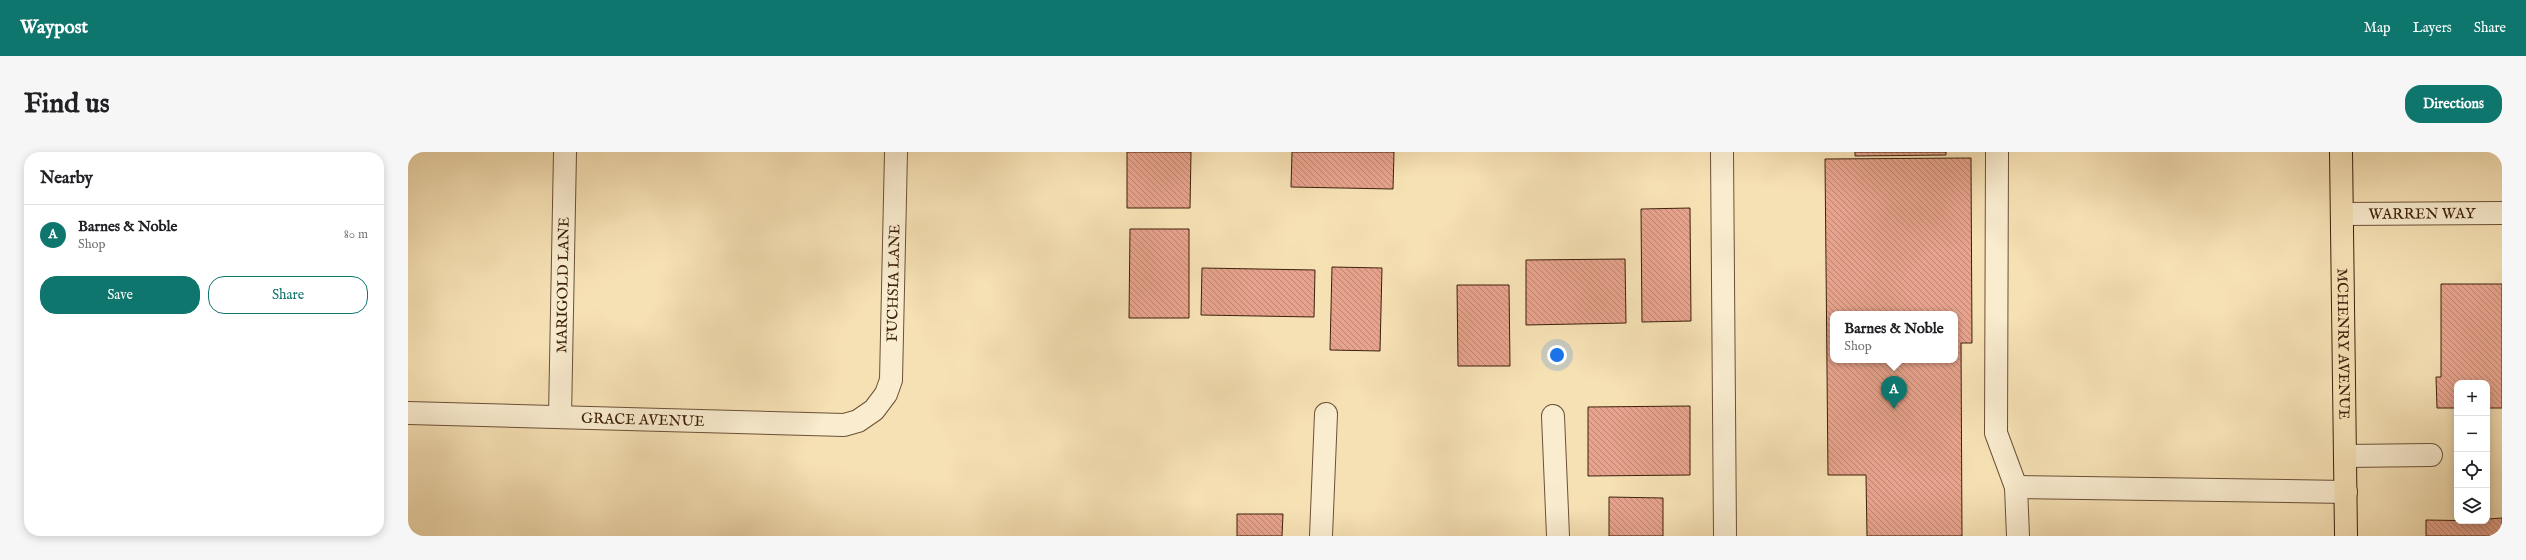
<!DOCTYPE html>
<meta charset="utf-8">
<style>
body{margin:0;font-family:"IM FELL English",serif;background:#f6f6f6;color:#202124}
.controls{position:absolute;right:12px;bottom:12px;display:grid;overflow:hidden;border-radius:8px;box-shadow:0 2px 10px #0003}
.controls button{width:36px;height:36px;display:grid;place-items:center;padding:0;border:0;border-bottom:1px solid #e0e0e0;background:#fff;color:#202124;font:20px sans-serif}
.you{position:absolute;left:1149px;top:203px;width:14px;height:14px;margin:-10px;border:3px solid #fff;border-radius:50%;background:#1a73e8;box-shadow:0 0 0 6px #1a73e833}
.badge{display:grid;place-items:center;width:26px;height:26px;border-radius:50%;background:#0f766e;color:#fff;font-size:13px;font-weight:700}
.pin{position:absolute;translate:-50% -33px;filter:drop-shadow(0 1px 2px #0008)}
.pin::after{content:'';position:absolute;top:21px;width:14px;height:12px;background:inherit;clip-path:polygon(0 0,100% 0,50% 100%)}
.popup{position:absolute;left:1422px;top:159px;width:128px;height:52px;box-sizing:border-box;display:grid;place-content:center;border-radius:8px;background:#fff;filter:drop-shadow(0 1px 3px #0005);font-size:13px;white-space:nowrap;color:#757577}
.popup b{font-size:15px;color:#202124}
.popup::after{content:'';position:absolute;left:50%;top:100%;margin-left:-8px;border:8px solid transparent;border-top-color:#fff}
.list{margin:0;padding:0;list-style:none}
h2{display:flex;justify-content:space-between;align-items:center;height:52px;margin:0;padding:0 16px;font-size:17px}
h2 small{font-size:13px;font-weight:400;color:#757577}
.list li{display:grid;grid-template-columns:26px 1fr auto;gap:12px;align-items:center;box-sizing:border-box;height:60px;padding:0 16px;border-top:1px solid #e0e0e0}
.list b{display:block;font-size:15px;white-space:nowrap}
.list p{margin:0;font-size:13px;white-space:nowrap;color:#757577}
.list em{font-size:13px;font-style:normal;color:#757577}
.actions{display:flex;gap:8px;padding:12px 16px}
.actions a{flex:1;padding:9px 0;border:1px solid #0f766e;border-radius:16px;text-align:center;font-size:14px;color:#0f766e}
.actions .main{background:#0f766e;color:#fff}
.icon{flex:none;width:22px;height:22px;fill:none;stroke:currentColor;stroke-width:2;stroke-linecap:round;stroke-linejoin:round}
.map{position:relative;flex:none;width:2094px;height:384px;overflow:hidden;border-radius:16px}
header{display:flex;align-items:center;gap:24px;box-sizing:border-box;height:56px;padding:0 20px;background:#0f766e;color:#fff}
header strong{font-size:19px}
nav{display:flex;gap:22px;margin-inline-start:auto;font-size:14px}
.intro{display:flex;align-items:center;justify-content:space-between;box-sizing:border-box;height:96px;padding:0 24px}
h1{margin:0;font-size:28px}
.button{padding:10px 18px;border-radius:16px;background:#0f766e;color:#fff;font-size:14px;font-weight:700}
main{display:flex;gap:24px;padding:0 24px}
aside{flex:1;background:#fff;border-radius:16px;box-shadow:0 2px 10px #0003}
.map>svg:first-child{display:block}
</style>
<header>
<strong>Waypost</strong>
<nav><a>Map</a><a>Layers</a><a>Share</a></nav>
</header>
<div class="intro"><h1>Find us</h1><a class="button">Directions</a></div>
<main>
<aside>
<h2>Nearby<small></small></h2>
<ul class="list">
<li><span class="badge">A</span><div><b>Barnes &amp; Noble</b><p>Shop</p></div><em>80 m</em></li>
</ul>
<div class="actions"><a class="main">Save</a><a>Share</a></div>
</aside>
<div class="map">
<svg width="2094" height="384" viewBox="0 0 2094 384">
<defs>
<pattern id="building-back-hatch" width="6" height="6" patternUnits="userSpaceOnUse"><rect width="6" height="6" fill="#e7a38d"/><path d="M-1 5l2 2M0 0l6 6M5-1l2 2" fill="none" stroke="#bc8471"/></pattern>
</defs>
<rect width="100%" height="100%" fill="#f6e1b5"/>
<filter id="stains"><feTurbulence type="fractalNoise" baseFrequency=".005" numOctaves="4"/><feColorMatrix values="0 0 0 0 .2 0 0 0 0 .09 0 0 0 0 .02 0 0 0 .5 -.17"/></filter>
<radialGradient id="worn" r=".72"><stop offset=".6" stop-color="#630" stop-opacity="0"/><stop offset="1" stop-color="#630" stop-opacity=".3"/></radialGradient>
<g fill="url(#building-back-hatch)" stroke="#3d210b" fill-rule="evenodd">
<path d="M 719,0 L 783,0 L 782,56 L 719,56 Z"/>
<path d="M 884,0 L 986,0 L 985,37 L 883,35 Z"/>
<path d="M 1447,0 L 1538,0 L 1538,3 L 1447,4 Z"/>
<path d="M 1563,6 L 1564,191 L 1553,191 L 1554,384 L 1459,384 L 1458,323 L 1420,323 L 1417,7 ZM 1425,162 L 1547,162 L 1547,208 L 1425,208 Z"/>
<path d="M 1282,56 L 1283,169 L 1234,170 L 1233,57 Z"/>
<path d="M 722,77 L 781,77 L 781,166 L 721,166 Z"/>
<path d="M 1217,107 L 1218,171 L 1118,173 L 1118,108 Z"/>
<path d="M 924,115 L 974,116 L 972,199 L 922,198 Z"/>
<path d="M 794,116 L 907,118 L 906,165 L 793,163 Z"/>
<path d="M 2033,132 L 2094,132 L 2094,256 L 2079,256 L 2079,231 L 2049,231 L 2049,256 L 2029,256 L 2028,225 L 2033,225 Z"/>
<path d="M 1049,133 L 1101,133 L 1102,214 L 1050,214 Z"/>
<path d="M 1282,254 L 1282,323 L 1180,324 L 1180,255 Z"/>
<path d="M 1201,345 L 1255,346 L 1255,384 L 1201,384 Z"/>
<path d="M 829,362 L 875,362 L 874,384 L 829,384 Z"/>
<path d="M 2094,366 L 2094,384 L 2018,384 L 2018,368 L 2079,369 L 2079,367 Z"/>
</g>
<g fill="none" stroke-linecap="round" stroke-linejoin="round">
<g stroke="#6b5136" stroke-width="24">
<g id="minor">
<path d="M 1314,0 L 1317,384"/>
<path d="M 1589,0 L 1588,281 L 1608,335 L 1610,384"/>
<path id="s1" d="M 1934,62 L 2094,61"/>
<path id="s2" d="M 0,261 L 436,273 L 450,269 L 466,258 L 478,242 L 483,228 L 488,0"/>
<path d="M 1145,264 L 1150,384"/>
<path id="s3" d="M 152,265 L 157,0"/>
<path d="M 1937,304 L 2023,303"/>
<path d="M 1608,335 L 1938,340"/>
<path d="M 913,384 L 918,262"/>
</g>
</g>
<g stroke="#3d210b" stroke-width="24">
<g id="major">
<path id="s4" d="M 1933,0 L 1938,384"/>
</g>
</g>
<use href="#minor" stroke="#f9eccf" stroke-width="22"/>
<use href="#major" stroke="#f6e1b5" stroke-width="22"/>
</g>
<g text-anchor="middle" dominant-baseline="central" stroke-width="3" stroke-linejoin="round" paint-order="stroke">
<g font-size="15" fill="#3d210b" stroke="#f9eccf">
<text stroke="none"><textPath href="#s1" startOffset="80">WARREN WAY</textPath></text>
<text stroke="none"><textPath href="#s2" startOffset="602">FUCHSIA LANE</textPath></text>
<text stroke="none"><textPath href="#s3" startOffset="132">MARIGOLD LANE</textPath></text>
<text stroke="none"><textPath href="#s4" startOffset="192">MCHENRY AVENUE</textPath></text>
<text stroke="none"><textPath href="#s2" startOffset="235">GRACE AVENUE</textPath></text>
</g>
</g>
<rect width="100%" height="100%" filter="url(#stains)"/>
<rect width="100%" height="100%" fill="url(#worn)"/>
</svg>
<div class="controls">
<button>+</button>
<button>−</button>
<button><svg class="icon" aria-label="locate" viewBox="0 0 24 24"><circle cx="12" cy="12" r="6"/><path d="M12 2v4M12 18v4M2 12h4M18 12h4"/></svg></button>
<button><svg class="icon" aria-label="layers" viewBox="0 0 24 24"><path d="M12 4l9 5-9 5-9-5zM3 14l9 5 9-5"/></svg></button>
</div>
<div class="you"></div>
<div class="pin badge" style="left:1486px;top:257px">A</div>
<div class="popup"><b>Barnes &amp; Noble</b>Shop</div>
</div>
</main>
